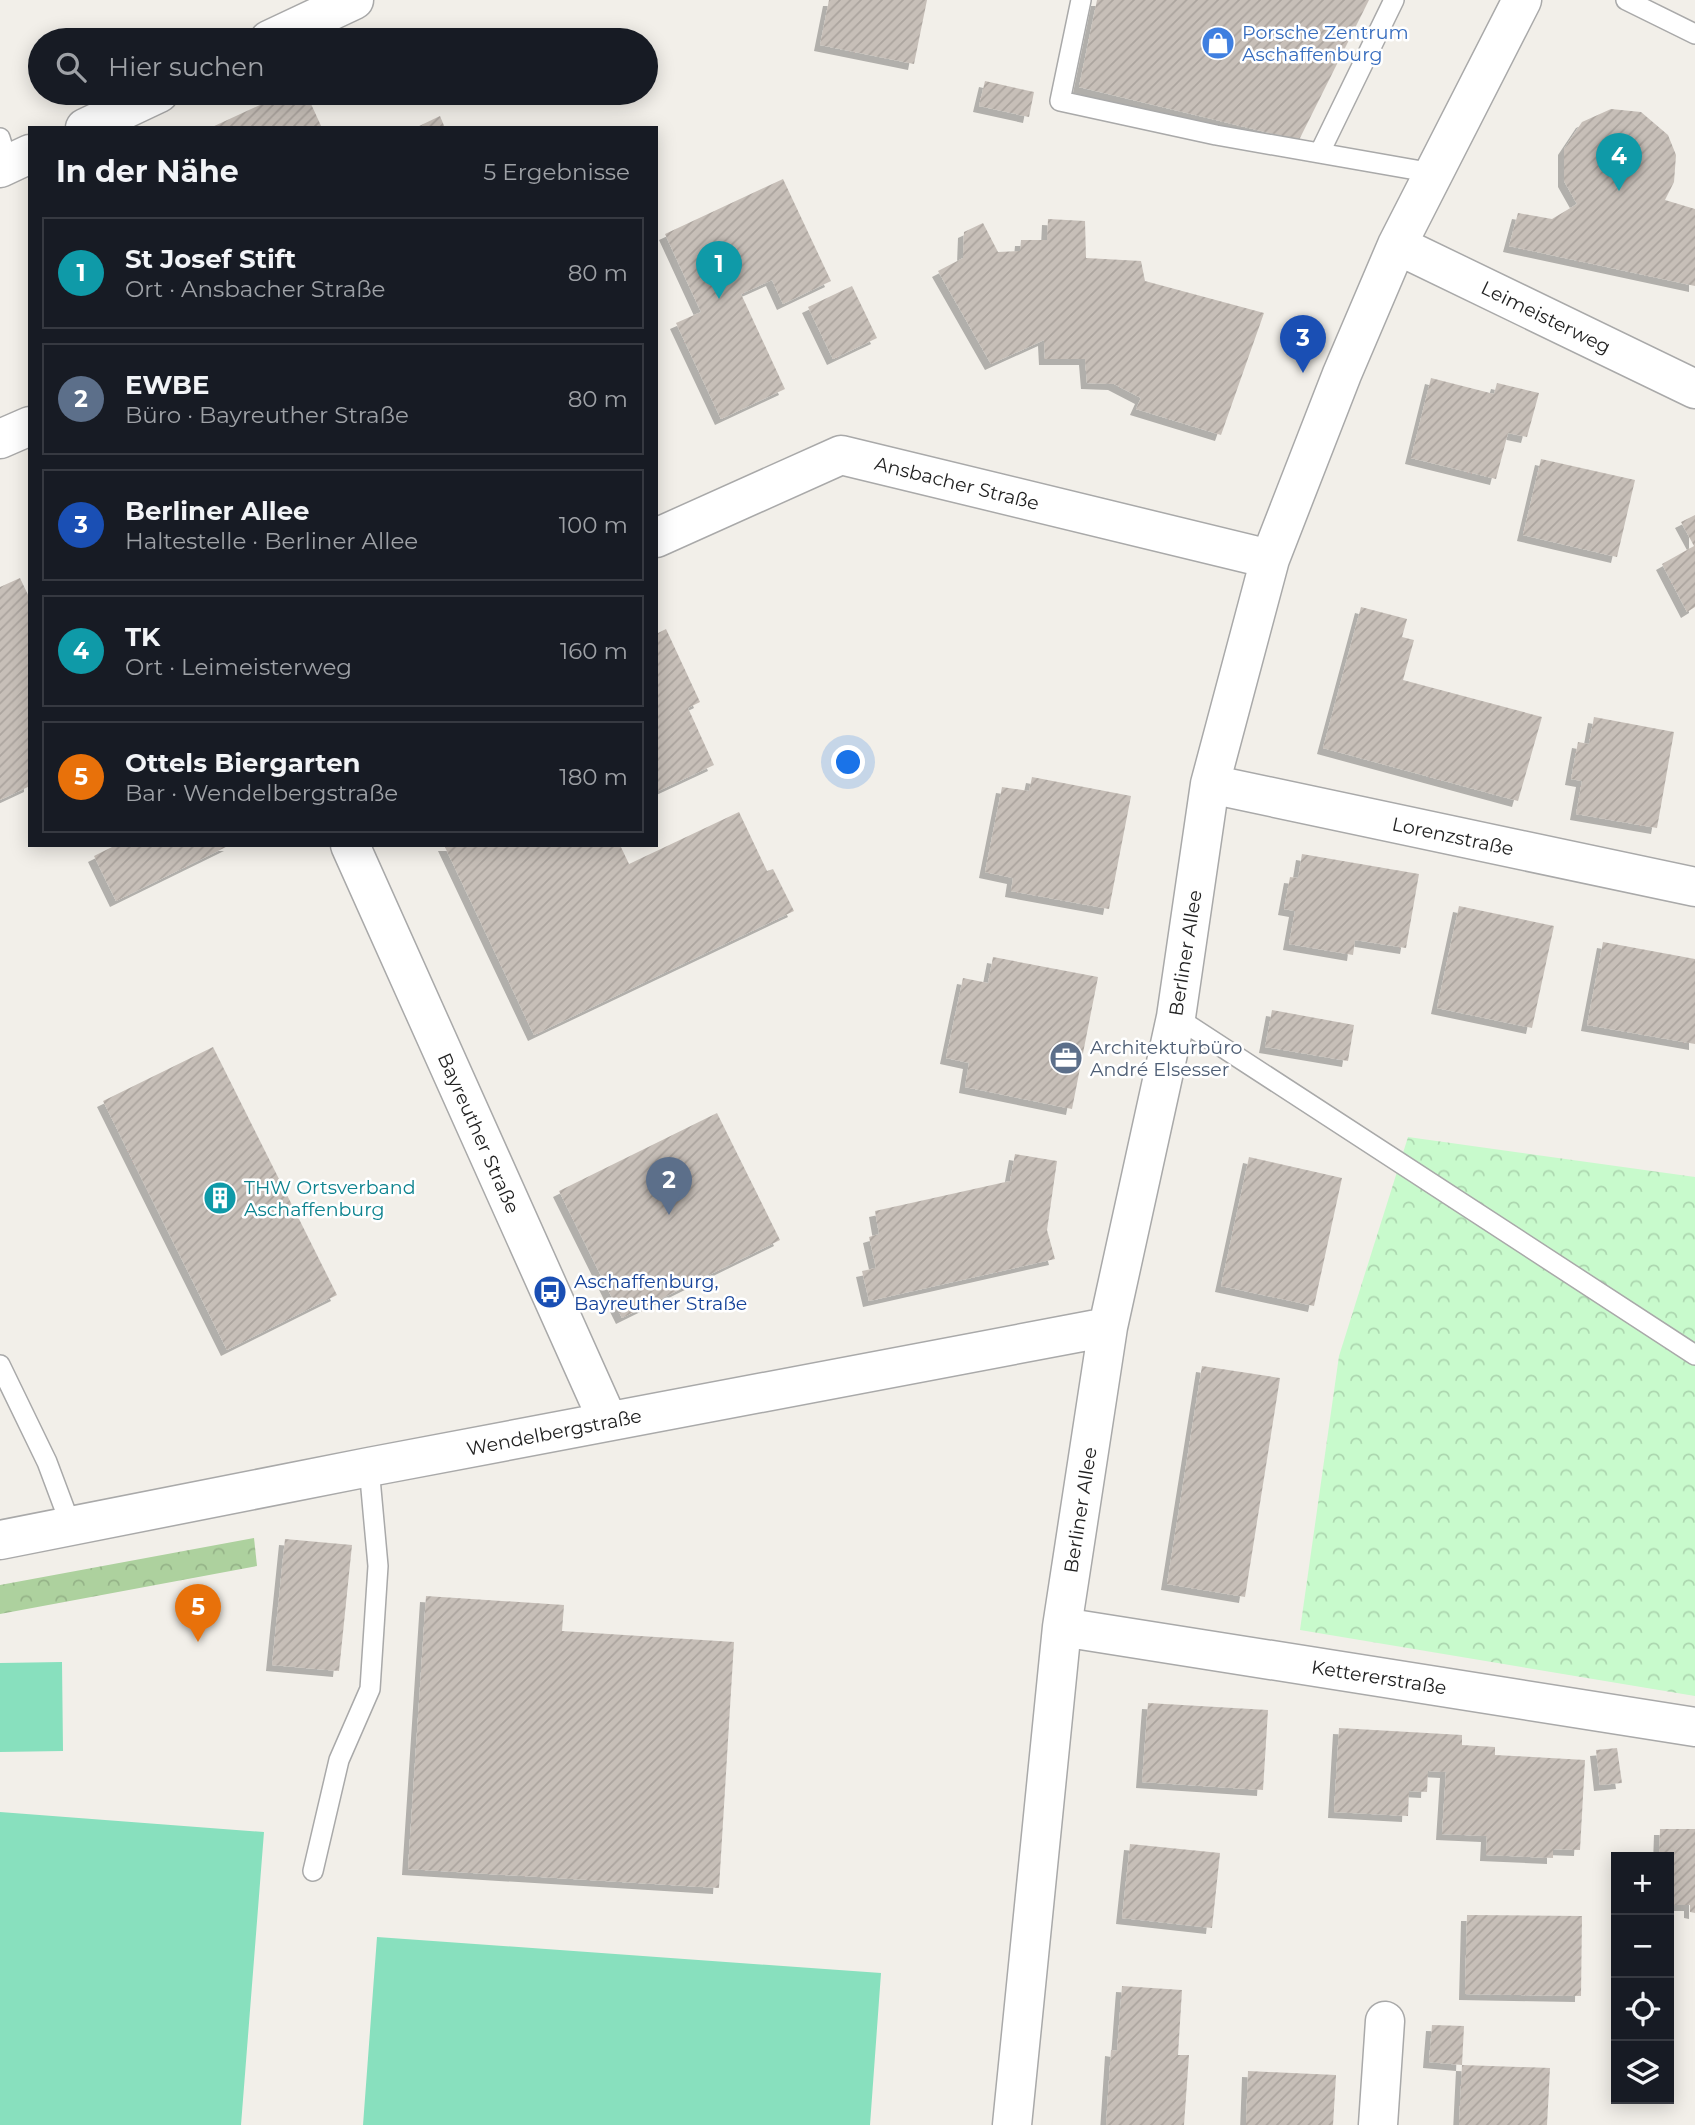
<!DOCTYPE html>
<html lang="de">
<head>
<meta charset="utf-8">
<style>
	:root { --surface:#171b24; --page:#20242c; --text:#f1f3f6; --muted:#9ea1a6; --line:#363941; --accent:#d40000 }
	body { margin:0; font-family:Montserrat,sans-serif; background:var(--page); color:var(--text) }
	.controls { position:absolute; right:21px; bottom:21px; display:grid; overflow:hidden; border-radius:0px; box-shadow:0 4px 18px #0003 }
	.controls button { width:63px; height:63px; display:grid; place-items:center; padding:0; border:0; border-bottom:2px solid var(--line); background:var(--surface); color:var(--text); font:35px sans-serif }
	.you { position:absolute; left:849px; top:763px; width:24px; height:24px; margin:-18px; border:5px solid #fff; border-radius:50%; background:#1a73e8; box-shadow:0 0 0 10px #1a73e833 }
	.badge { display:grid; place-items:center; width:46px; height:46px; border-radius:50%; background:var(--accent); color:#fff; font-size:23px; font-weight:700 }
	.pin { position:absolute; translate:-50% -58px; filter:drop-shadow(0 2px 4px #0008) }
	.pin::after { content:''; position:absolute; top:37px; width:24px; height:21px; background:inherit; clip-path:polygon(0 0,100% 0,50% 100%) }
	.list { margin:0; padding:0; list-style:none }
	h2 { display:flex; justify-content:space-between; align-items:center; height:91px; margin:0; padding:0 28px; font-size:30px }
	h2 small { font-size:23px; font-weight:400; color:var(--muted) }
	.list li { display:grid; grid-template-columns:46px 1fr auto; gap:21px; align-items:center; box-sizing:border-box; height:112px; margin:0 14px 14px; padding:0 14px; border:2px solid var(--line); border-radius:0px }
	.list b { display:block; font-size:26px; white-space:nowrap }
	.list p { margin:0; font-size:23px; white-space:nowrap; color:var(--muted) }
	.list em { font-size:23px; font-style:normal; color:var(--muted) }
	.icon { flex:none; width:38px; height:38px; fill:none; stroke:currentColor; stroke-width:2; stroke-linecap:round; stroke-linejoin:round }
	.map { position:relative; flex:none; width:1695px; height:2125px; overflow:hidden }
	.search { position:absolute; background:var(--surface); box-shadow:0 4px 18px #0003; left:28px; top:28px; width:630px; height:77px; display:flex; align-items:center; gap:18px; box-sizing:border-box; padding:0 24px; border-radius:38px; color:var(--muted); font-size:26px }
	.panel { position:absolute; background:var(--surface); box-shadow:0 4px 18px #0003; left:28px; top:126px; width:630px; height:721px; border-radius:0px }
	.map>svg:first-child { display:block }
	.forest { fill:url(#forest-crowns) }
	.park { fill:url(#park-crowns) }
	.pitch { fill:#88e0be }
	.building { fill:url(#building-hatch); filter:url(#shadow) }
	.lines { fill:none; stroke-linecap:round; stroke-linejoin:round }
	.service-casing { stroke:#a9a9a9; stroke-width:22 }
	.minor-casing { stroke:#a9a9a9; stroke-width:41 }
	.service { stroke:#fff; stroke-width:19 }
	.minor { stroke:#fff; stroke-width:38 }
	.labels { text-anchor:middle; stroke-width:5; stroke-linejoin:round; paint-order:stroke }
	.shop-label { font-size:19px; fill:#366cbe; stroke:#fff; text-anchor:start }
	.street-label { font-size:19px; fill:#222; stroke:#fff }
	.service-label { font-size:19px; fill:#4e5e75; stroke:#fff; text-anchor:start }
	.culture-label { font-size:19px; fill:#0d838f; stroke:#fff; text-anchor:start }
	.transit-label { font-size:19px; fill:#164399; stroke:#fff; text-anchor:start }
</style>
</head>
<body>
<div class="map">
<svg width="1695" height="2125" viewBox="0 0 1695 2125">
	<defs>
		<pattern id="forest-crowns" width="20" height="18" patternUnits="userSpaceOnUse" patternTransform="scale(1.75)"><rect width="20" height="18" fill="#add19e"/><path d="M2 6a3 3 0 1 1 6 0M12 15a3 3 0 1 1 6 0" fill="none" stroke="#95b388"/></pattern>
		<pattern id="park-crowns" width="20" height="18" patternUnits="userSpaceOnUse" patternTransform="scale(1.75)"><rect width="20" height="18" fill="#c8facc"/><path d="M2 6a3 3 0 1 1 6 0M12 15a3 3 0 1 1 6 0" fill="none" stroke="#acd6af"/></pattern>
		<pattern id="building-hatch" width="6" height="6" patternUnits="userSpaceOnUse" patternTransform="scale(1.75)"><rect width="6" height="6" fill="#c7bfb8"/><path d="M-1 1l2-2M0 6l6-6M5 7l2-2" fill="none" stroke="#aba49e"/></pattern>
		<filter id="shadow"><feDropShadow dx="-6" dy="6" stdDeviation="0" flood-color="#0004"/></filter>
	</defs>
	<rect width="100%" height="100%" fill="#f2efe9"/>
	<path class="forest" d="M254,1538l3,28 -257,48v-29z"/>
	<path class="park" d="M1408,1137l287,40v519l-395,-66 39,-274z"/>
	<path class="pitch" d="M62,1662l1,89 -63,1v-89z
		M0,1812l264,20 -23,293h-241z
		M377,1937l504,36 -11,152h-507z"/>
	<path class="building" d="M829,0h98l-13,64 -94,-19z
		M1097,0h272l-70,140 -220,-53z
		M985,81l49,11 -5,25 -50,-11z
		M286,93h20l16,35h-112z
		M1611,109l30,3 27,23 8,20 -2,27 -9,18 30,9v77l-186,-40 9,-33 34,6 25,-15 -13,-23v-32l18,-27z
		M440,116l5,12h-30z
		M783,179l48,102 -48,23 -11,-24 -31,14 44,95 -64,30 -45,-96 25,-11 -36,-78z
		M1048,219l37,2 1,37 55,3 4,20 119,32 -43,122 -85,-26 5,-11 -27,-14 -27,-1 -2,-24h-40l-1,-19 -53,24 -53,-93 25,-13 1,-26 19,-9 15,29 22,-1 1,-11h26z
		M852,286l25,52 -44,21 -25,-52z
		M1431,378l63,16 3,-11 42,10 -12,44 -19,-4 -12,46 -85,-21z
		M1541,459l94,21 -18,77 -94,-22z
		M1695,515v92l-8,5 -25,-48 32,-18 -13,-24z
		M20,578l10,21v187l-30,14v-213z
		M1361,607l46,12 -5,18 12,3 -11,40 139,37 -24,84 -195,-53z
		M666,629l34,73 -12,6 26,57 -58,27v-158z
		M1594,717l80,15 -17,96 -81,-14 6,-33 -11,-2 7,-37 11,2z
		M1032,777l99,19 -22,113 -98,-18 2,-13 -28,-6 17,-85 27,4z
		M739,812l28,59 6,-2 21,42 -260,124 -90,-190h176l9,19z
		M116,845h114l-114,56 -22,-45z
		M1302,854l117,20 -13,74 -51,-8 -2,15 -64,-11 6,-33 -11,-2 6,-32 8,1z
		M1459,906l95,20 -22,102 -95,-20z
		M1603,942l92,17v85l-108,-19z
		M993,957l105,20 -26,132 -107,-22 4,-24 -23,-5 17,-80 25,5z
		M1272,1010l82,15 -6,36 -83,-14z
		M213,1047l124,248 -110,55 -124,-249z
		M717,1113l63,127 -158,78 -63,-127z
		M1015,1154l42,7 -10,69 8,29 -186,42 -7,-30 14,-3 -7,-31 10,-3 -4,-23 135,-30z
		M1249,1157l93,21 -28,128 -93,-20z
		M1202,1366l78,12 -35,219 -78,-13z
		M285,1539l67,6 -13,126 -67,-6z
		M426,1596l138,9 -2,26 172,11 -15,246 -311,-19z
		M1148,1703l120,7 -5,80 -121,-8z
		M1339,1728l123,7v10l33,2v8l90,5 -5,90 -27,-1v9l-67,-3 1,-19 -45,-2 4,-62 -18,-1 -1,21 -18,-1 -1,25 -74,-4z
		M1617,1748l5,35 -22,2 -4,-35z
		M1660,1829h35v84l-5,-1v-7h-21v-48h-10z
		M1130,1844l90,9 -8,75 -90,-10z
		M1467,1915l115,1 -1,80 -116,-2z
		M1122,1986l60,4 -4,65h11l-5,70h-78l5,-75 6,1z
		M1432,2025l32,1 -2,39 -33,-3z
		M1462,2065l88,3 -3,57h-88z
		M1248,2071l88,4 -3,50h-87z"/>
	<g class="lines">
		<defs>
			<path id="service" d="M1081,0l-21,101 156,34 217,38
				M1626,0l69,34
				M0,138l8,26
				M1320,152l74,-152
				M1176,1017l519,338
				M0,1365l47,97 24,64
				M313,1871l26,-111 31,-71 8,-123 -9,-99"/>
			<path id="minor" d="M269,40l85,-40
				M85,128l74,-35
				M0,168l30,-14
				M1397,245l298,144
				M0,439l30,-13
				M656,538l185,-83 429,104
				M1210,784l485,103
				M350,845l258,576
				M0,1540l369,-73 739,-140
				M1062,1627l633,100
				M1012,2125l50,-498 46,-300 68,-310 34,-233 60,-225 72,-185 55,-129 125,-245
				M1378,2125l7,-104"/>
		</defs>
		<use href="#service" class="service-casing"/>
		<use href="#minor" class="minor-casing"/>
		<use href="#service" class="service"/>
		<use href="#minor" class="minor"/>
	</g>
	<defs>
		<symbol id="shop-disc" viewBox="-11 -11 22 22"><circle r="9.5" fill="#3f7fe0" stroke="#fff"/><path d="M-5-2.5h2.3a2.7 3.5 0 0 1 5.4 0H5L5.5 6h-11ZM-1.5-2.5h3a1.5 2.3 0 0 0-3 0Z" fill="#fff"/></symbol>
		<symbol id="office-disc" viewBox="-11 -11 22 22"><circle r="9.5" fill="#5c6f8a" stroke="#fff"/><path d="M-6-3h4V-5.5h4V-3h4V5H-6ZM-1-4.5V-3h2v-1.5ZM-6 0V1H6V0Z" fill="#fff"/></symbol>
		<symbol id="building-disc" viewBox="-11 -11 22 22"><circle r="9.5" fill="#0f9aa8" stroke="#fff"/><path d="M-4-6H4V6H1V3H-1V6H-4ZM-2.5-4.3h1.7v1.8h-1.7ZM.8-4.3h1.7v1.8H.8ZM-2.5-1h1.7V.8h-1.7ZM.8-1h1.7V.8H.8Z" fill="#fff"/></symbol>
		<symbol id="bus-disc" viewBox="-11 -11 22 22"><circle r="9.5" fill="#1a4fb4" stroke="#fff"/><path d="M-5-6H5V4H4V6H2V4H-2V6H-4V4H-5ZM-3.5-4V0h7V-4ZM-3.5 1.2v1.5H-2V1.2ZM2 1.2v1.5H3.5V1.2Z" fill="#fff"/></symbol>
	</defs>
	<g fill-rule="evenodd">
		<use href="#shop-disc" x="1199" y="24" width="38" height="38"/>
		<use href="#office-disc" x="1047" y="1039" width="38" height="38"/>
		<use href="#building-disc" x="201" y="1179" width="38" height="38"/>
		<use href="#bus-disc" x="531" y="1273" width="38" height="38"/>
	</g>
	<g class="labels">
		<g class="shop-label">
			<text x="1242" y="39">Porsche Zentrum<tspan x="1242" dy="22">Aschaffenburg</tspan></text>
		</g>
		<g class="street-label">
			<text transform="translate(1546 317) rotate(26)" y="7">Leimeisterweg</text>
			<text transform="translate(957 483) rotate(14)" y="7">Ansbacher Straße</text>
			<text transform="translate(1453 836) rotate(12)" y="7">Lorenzstraße</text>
			<text transform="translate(1185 953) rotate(-81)" y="7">Berliner Allee</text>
			<text transform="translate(479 1133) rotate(66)" y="7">Bayreuther Straße</text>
			<text transform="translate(554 1432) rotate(-11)" y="7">Wendelbergstraße</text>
			<text transform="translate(1080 1510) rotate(-81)" y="7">Berliner Allee</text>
			<text transform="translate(1379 1677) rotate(9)" y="7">Kettererstraße</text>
		</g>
		<g class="service-label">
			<text x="1090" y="1054">Architekturbüro<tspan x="1090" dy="22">André Elsesser</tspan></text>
		</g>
		<g class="culture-label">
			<text x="244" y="1194">THW Ortsverband<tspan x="244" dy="22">Aschaffenburg</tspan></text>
		</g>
		<g class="transit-label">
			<text x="574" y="1288">Aschaffenburg,<tspan x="574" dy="22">Bayreuther Straße</tspan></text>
		</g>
	</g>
</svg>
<div class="controls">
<button>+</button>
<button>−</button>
<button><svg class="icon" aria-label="locate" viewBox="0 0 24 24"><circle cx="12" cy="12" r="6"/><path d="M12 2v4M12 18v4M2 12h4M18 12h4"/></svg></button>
<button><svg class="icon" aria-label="layers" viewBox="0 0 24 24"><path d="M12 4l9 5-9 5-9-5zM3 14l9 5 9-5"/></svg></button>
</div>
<div class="you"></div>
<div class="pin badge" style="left:719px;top:299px;background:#0f9aa8">1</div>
<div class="pin badge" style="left:669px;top:1215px;background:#5c6f8a">2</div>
<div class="pin badge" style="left:1303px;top:373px;background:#1a4fb4">3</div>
<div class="pin badge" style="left:1619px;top:191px;background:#0f9aa8">4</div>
<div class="pin badge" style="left:198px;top:1642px;background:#e8710a">5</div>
<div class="search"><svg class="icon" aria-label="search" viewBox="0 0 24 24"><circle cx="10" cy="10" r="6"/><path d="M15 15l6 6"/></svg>Hier suchen</div>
<section class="panel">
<h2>In der Nähe<small>5 Ergebnisse</small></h2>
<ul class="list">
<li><span class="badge" style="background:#0f9aa8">1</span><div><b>St Josef Stift</b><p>Ort · Ansbacher Straße</p></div><em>80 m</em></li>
<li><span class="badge" style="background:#5c6f8a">2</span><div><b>EWBE</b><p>Büro · Bayreuther Straße</p></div><em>80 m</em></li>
<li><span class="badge" style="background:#1a4fb4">3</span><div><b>Berliner Allee</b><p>Haltestelle · Berliner Allee</p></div><em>100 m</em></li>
<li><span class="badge" style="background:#0f9aa8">4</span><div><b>TK</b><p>Ort · Leimeisterweg</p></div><em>160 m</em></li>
<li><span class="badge" style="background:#e8710a">5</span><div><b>Ottels Biergarten</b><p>Bar · Wendelbergstraße</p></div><em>180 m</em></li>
</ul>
</section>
</div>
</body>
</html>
